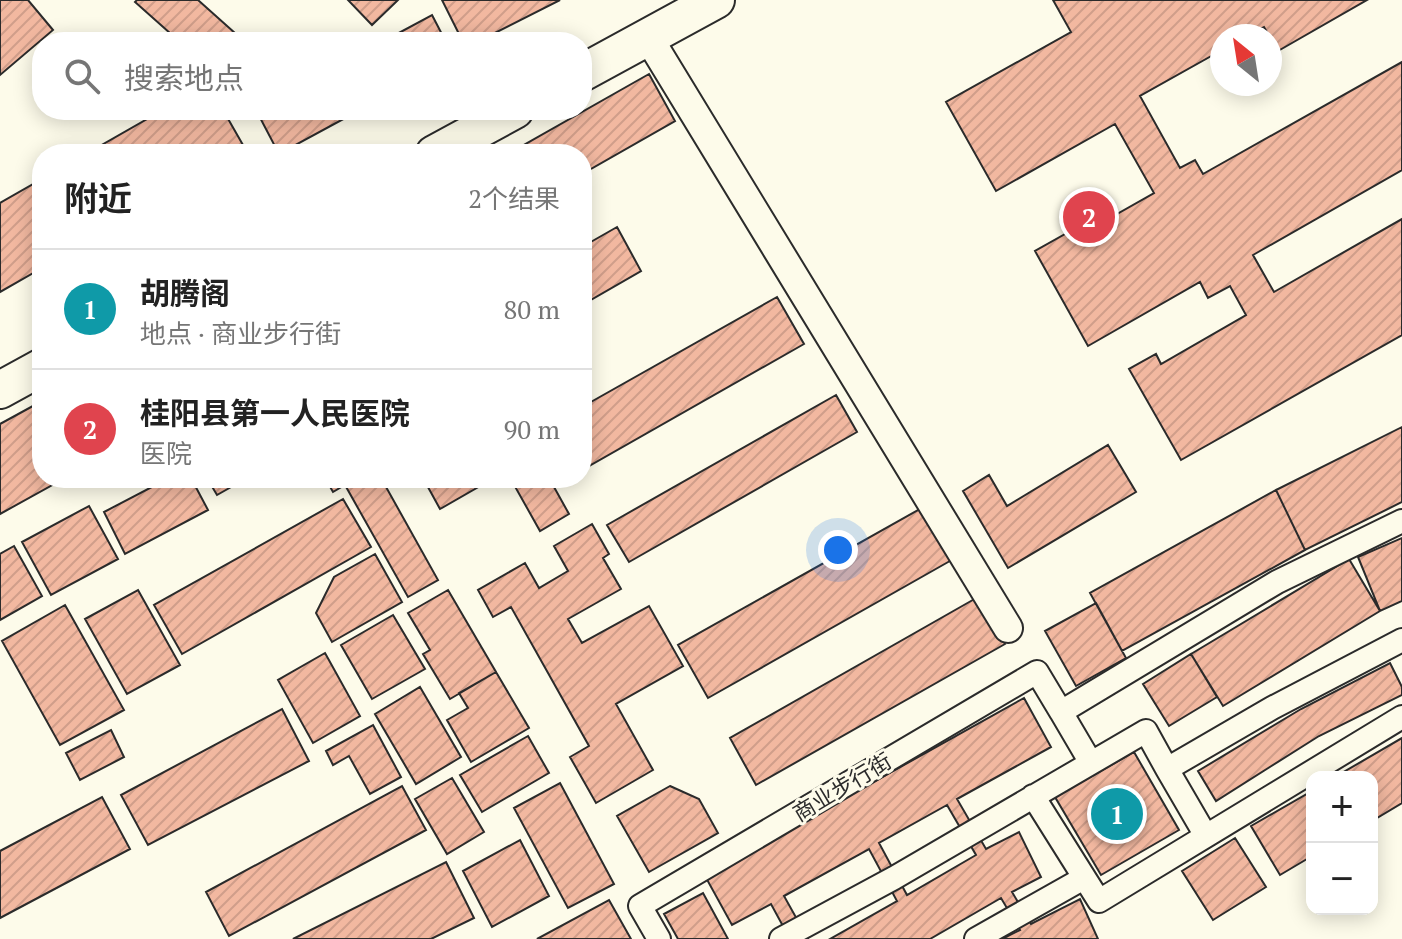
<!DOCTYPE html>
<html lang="zh">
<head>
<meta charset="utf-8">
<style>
	:root { --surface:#fff; --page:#f6f6f6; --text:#222; --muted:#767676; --line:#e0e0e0; --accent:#2563eb }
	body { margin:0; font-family:"PT Serif","Noto Sans SC",serif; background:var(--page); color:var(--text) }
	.controls { position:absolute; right:24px; bottom:24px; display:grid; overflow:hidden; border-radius:16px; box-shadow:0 4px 20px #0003 }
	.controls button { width:72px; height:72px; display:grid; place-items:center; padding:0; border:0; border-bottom:2px solid var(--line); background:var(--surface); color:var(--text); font:40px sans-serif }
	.compass { position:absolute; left:1210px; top:24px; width:72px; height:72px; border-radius:50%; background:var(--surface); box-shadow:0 4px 20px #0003; rotate:330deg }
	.you { position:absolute; left:838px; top:550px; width:28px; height:28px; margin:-20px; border:6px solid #fff; border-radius:50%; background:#1a73e8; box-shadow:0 0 0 12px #1a73e833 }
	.badge { display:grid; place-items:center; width:52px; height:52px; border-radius:50%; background:var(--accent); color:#fff; font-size:26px; font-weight:700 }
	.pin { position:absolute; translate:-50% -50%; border:4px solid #fff; box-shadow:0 2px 8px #0006 }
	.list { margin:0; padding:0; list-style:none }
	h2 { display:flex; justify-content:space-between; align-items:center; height:104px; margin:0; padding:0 32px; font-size:34px }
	h2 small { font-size:26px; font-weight:400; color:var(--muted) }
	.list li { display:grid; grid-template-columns:52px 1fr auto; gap:24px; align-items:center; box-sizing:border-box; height:120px; padding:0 32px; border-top:2px solid var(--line) }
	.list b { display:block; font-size:30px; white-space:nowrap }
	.list p { margin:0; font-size:26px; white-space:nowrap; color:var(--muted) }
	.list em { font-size:26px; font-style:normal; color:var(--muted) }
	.icon { flex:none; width:44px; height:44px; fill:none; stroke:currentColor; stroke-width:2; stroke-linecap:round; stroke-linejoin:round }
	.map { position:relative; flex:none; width:1402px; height:939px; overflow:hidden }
	.search { position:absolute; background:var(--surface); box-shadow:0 4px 20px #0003; left:32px; top:32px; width:560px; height:88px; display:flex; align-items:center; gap:20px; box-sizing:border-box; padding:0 28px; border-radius:32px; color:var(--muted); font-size:30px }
	.panel { position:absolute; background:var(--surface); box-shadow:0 4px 20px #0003; left:32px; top:144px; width:560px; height:344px; border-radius:32px }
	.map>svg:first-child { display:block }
	.building { fill:url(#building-hatch); stroke:#2b2b2b; stroke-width:2; fill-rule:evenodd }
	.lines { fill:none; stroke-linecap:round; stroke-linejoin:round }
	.pedestrian-casing { stroke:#2b2b2b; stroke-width:26 }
	.minor-casing { stroke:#2b2b2b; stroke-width:32 }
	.tertiary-casing { stroke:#2b2b2b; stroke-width:40 }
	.pedestrian { stroke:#fdfbea; stroke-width:22 }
	.minor { stroke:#fdfbea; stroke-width:28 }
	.tertiary { stroke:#fdfbea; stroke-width:36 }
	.labels { text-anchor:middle; stroke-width:6; stroke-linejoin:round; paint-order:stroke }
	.street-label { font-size:22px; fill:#2b2b2b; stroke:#fdfbea }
</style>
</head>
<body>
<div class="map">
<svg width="1402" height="939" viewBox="0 0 1402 939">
	<defs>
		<pattern id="building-hatch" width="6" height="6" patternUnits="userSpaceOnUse" patternTransform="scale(2)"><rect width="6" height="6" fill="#f2b8a0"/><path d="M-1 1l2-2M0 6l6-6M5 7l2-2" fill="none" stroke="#d09e8a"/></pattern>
	</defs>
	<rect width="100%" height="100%" fill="#fdfbea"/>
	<path class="building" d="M0,0h28l25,30 -53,45z
		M137,0h61l47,42h-65l-45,-40z
		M348,0h50l-26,25z
		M442,0h118l-83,42h-14z
		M1053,0h314l-89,51 -14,-24 -17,9h-25v14l-82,46 40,72 15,-8 8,14 199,-112v108l-149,85 21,37 128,-73v116l-221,125 -52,-91 27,-15 5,10 85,-49 -16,-29 -22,12 -8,-16 -112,64 -53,-95 55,-31 4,7 60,-34 -39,-69 -119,67 -50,-89 125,-70z
		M432,15l14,27h-64z
		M649,74l26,47 -93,53v-20h-74z
		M163,110h60l24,42 -161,2z
		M256,110h104l-81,44z
		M42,179v89l-42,24v-89z
		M617,227l24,44 -59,34v-58z
		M777,297l27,47 -222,126v-63z
		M836,395l21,37 -228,130 -22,-37z
		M42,401v77h23l-65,36v-90z
		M1402,427v75l-97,48 -29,-60z
		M1108,445l28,47 -128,76 -45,-77 26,-16 18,31z
		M169,478h22l17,32 -83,44 -21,-42z
		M207,478h40l-30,17z
		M325,478h56l57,102 -30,17 -63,-112 -12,7z
		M423,478h71l-54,31z
		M522,478h27l20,36 -29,17 -27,-48z
		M1276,490l29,60 -183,101 -32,-58z
		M343,499l28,48 -189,107 -28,-49z
		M927,505l30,52 -249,141 -30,-53z
		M89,506l29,53 -67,36 -29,-53z
		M592,524l17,30 -6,4 18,31 -53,30 14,24 67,-37 34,60 -67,38 37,66 -57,33 -26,-46 19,-11 -78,-139 -18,10 -15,-27 47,-27 14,25 29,-17 -14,-25z
		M1402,538v63l-22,10 -22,-54z
		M14,546l28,50 -42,24v-66z
		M375,554l27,48 -70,40 -16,-29 18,-36z
		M1349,559l31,52 -157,95 -32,-52z
		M138,590l42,75 -53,29 -42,-75z
		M448,590l48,82 -46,27 -27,-45 7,-4 -22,-37z
		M978,597l27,47 -249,141 -26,-47z
		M1096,603l30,55 -50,28 -31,-55z
		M65,605l59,105 -64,35 -58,-104z
		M393,615l32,54 -53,30 -31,-54z
		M325,653l35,63 -47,27 -35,-63z
		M1191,654l26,43 -48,29 -26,-42z
		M1390,663l12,24v8l-83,41 -103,65 -18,-30 103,-62z
		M496,672l33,56 -58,34 -24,-42 21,-12 -9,-15z
		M420,687l41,70 -45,27 -41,-70z
		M1024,698l27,49 -94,52 29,50 33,-17 22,45 -29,15 19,32 49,-25 18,40h-96l18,-9 -19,-32 -71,41h-100l67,-38 -28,-52 -85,47 24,43h-18l-19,-35 -39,21 -27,-49zM947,805l29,50 -69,40 -28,-52z
		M282,709l27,52 -161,84 -27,-50z
		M373,725l28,52 -31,17 -21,-38 -16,9 -7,-14z
		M111,730l13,27 -44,23 -14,-27z
		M528,736l21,37 -67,39 -22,-37z
		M1402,738v65l-30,18v-44h-37z
		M1134,752l45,78 -78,45 -46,-78z
		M452,778l32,54 -37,22 -32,-55z
		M560,783l54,101 -46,24 -54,-100z
		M402,786l24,44 -197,106 -23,-44z
		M670,786l29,13 19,34 -69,39 -32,-56z
		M1312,791v65l-32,19 -29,-49z
		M102,797l28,52 -130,69v-67z
		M1235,838l31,49 -53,33 -31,-49z
		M520,840l29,56 -57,31 -29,-56z
		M446,862l28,56 -43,21h-138z
		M703,893l25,46h-50l-14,-25z
		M609,900l22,39h-94z"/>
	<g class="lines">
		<defs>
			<path id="pedestrian" d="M1061,712l30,51
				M1167,769l39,67
				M1033,796l66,105 303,-184
				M659,939l-19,-33 397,-234 24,40 216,-130 125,-61
				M781,939l113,-61 252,-147 21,38 105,-61 130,-68
				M976,939l108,-61"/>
			<path id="minor" d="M648,37l360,591"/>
			<path id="tertiary" d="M582,73l134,-73
				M434,154l81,-44
				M0,390l42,-23"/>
		</defs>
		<use href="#pedestrian" class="pedestrian-casing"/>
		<use href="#minor" class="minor-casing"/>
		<use href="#tertiary" class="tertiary-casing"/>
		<use href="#pedestrian" class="pedestrian"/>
		<use href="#minor" class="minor"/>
		<use href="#tertiary" class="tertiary"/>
	</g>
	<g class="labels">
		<g class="street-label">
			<text transform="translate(842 787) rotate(-31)" y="8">商业步行街</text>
		</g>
	</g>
</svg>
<div class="controls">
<button>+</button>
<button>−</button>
</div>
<svg class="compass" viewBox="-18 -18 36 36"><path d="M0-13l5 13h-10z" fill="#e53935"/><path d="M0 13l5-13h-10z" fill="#767676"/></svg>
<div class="you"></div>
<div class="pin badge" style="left:1117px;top:814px;background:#0f9aa8">1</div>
<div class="pin badge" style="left:1089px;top:217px;background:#e0444e">2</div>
<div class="search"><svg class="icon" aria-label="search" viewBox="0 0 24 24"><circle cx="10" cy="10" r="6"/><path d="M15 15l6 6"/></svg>搜索地点</div>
<section class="panel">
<h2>附近<small>2个结果</small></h2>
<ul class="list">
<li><span class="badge" style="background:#0f9aa8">1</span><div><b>胡腾阁</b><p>地点 · 商业步行街</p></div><em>80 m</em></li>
<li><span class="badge" style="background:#e0444e">2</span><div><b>桂阳县第一人民医院</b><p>医院</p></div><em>90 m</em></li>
</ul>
</section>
</div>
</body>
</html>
